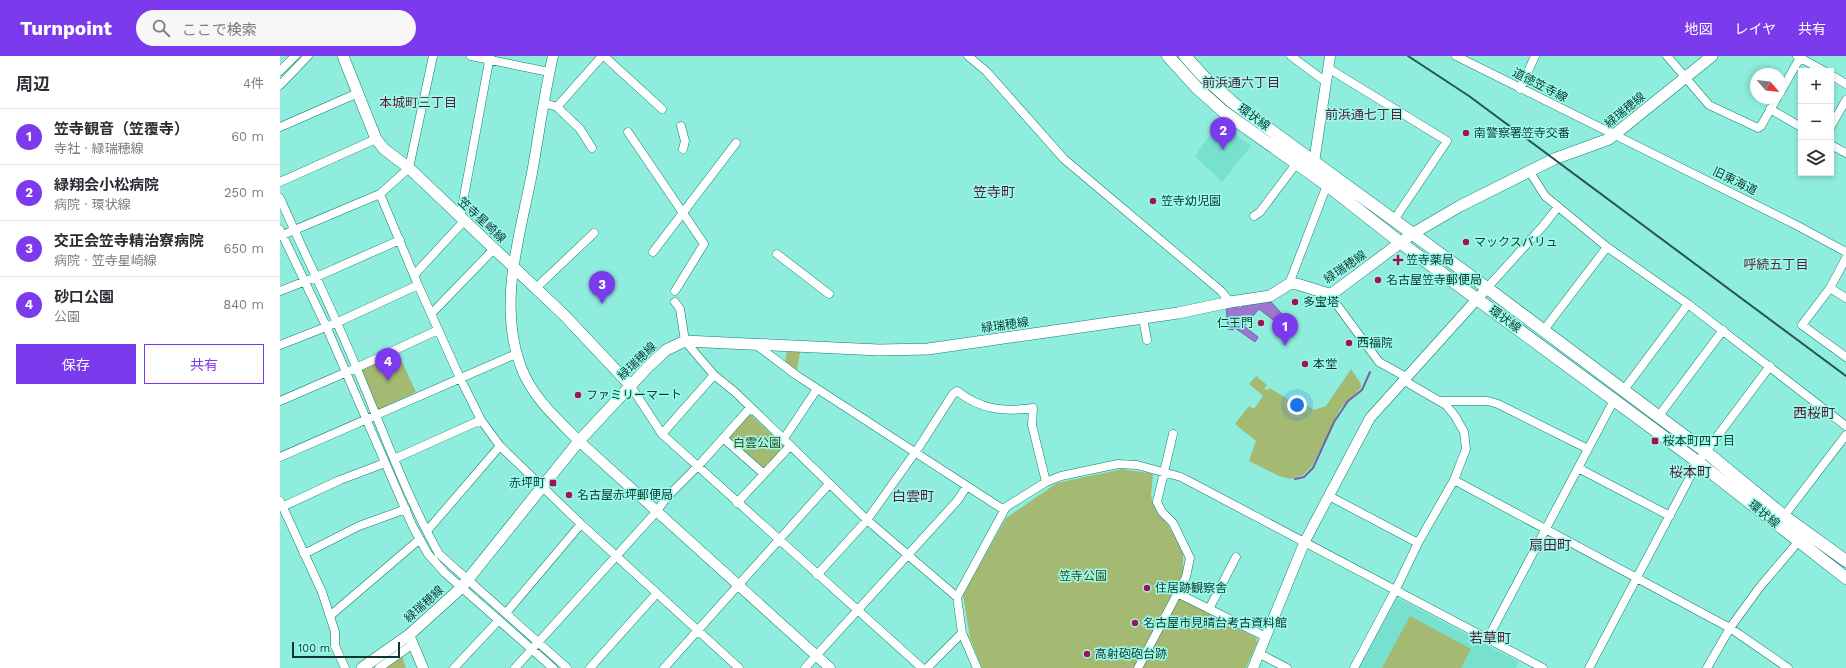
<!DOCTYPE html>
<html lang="ja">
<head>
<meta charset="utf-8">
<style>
	:root { --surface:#fff; --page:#f7f7f7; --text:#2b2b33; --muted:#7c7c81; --line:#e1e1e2; --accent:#7c3aed }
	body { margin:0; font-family:"Work Sans","Noto Sans JP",sans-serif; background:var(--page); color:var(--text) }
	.controls { position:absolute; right:12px; top:12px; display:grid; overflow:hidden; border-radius:0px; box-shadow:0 2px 6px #0003 }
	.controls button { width:36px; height:36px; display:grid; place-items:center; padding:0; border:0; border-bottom:1px solid var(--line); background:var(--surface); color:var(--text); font:20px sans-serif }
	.compass { position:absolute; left:1470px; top:12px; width:36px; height:36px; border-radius:50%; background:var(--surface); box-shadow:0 2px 6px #0003; rotate:118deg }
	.scale { position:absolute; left:12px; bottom:10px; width:108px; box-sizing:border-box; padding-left:4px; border:2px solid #0e3731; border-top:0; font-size:11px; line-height:14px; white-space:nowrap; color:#0e3731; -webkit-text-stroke:3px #9cfbea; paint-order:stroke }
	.you { position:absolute; left:1017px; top:349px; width:14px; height:14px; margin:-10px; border:3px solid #fff; border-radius:50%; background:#1a73e8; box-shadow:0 0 0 6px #1a73e833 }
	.badge { display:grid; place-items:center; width:26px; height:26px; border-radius:50%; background:var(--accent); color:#fff; font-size:13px; font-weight:700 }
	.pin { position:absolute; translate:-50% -33px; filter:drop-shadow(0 1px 2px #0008) }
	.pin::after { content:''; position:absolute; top:21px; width:14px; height:12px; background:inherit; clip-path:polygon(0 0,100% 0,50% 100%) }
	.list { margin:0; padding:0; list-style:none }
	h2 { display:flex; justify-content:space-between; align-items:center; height:52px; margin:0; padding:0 16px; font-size:17px }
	h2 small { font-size:13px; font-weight:400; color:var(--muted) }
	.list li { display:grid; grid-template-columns:26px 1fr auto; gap:12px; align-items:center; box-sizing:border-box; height:56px; padding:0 16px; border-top:1px solid var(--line) }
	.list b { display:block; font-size:15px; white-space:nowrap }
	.list p { margin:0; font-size:13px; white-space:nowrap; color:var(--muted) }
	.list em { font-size:13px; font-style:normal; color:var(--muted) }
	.actions { display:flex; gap:8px; padding:12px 16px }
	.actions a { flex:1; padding:9px 0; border:1px solid var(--accent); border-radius:0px; text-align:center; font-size:14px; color:var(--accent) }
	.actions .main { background:var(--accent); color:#fff }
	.icon { flex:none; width:22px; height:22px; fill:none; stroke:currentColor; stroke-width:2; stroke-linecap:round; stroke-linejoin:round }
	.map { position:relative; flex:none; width:1566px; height:612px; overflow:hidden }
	header { display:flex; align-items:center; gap:24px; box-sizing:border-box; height:56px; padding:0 20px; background:var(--accent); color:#fff }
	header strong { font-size:19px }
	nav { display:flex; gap:22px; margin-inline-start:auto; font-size:14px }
	.search { width:280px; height:36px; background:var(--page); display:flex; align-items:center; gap:10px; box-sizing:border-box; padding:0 14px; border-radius:22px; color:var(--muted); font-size:15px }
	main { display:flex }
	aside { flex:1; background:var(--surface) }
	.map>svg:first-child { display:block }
	.built { fill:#78e0ce }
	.green { fill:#a4b971 }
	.water { fill:#9c77d1; stroke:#7164a1 }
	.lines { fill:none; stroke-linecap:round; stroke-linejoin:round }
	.stream { stroke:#7164a1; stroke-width:2 }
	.minor-casing { stroke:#0f7f71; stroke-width:9 }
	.tertiary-casing { stroke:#0f7f71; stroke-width:11 }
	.secondary-casing { stroke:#0f7f71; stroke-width:12 }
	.primary-casing { stroke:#0f7f71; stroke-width:13 }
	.minor { stroke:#fff; stroke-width:8 }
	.tertiary { stroke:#fff; stroke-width:10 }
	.secondary { stroke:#fff; stroke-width:11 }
	.primary { stroke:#fff; stroke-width:12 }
	.rail { stroke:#255750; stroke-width:2 }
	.poi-dot { fill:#a31154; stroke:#9cfbea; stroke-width:1.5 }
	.labels { text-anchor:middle; stroke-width:3; stroke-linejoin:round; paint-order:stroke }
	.street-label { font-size:12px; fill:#0e3731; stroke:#9cfbea }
	.poi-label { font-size:12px; fill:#0e3731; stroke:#9cfbea; text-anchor:start }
	.park-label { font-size:12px; fill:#3a4519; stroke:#9cfbea }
	.neighbourhood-label { font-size:13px; fill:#5d1a33; stroke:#9cfbea }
	.quarter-label { font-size:14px; fill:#5d1a33; stroke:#9cfbea }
</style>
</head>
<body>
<header>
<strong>Turnpoint</strong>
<div class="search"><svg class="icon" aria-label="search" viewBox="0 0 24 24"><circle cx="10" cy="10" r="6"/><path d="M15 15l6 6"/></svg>ここで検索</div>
<nav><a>地図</a><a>レイヤ</a><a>共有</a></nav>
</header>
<main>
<aside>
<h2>周辺<small>4件</small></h2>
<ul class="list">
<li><span class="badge">1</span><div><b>笠寺観音（笠覆寺）</b><p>寺社 · 緑瑞穂線</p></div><em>60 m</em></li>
<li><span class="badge">2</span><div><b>緑翔会小松病院</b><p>病院 · 環状線</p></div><em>250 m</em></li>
<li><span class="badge">3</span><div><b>交正会笠寺精治寮病院</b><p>病院 · 笠寺星崎線</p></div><em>650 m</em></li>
<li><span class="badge">4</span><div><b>砂口公園</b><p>公園</p></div><em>840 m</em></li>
</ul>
<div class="actions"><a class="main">保存</a><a>共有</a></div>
</aside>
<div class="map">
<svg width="1566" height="612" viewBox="0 0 1566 612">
	<rect width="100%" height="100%" fill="#8feddd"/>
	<path class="built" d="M939,66l32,24 -29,36 -27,-26z
		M1116,541l123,65 -4,6h-159z"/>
	<path class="green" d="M507,294l13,2 -3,19 -12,-9z
		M118,297l18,39 -39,18 -16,-40z
		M1071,313l10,15v4l-21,21 -28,57 -9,9 -12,4 -12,-3 -30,-15 7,-20 -21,-17 14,-18 5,3 9,-13 -14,-12 7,-8 11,9 -3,4 4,1 2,-2 19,12 8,-1 17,11 12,-4z
		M470,358l36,34 -22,24 -37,-33z
		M842,413l31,5 -2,21 2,9 30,43v26l-9,21 82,44 1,5 -11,25h-264l-12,-30 -7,-43 43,-77 51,-35z
		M1130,560l61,33 -10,19h-79z
		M122,600l4,12h-21z"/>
	<path class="water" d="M991,246l12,13 -7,7 -17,-13 -15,17 14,11 -3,5 -20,-14 -2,2 -5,-1 -2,-23 9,-1 5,4 5,-5z"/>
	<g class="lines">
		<path class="stream" d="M1015,423l9,-2 9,-9 21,-46 14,-21 14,-11 8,-18"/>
		<defs>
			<path id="minor" d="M191,0l78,16
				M324,0l58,53
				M688,0l18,15 78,88 157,132 9,11
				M1011,0l35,26
				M1176,0l342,170 48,26
				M1387,0l42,49 49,23 3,-2 16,-28
				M1517,0l27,15
				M1048,12l119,73 -53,79
				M0,15l15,-15
				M1551,19l15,9
				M0,29l28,-29
				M1240,33l15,-33
				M1500,37l21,-37
				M264,47l13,4 23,22 12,19
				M277,51l45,-51
				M1490,53l31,18
				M401,70l4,15 -2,8
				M1551,70l15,-26
				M0,71l78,-34
				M348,76l76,112 -29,47
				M1551,89l15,8
				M1250,116l15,24 62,51 81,57 158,122
				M0,126l96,-43
				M100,138l38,91 42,93 21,42 19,26 81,78 158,144
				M0,142c25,57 53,113 77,171 26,62 49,126 82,185l128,114
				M974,160l6,-4 36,-48
				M180,162l30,-162
				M0,174l46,96 87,201 15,27 17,19 108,95
				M0,180l100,-42 29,-26 24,-112
				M373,196l83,-109
				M497,198l52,40
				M135,218l49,-53
				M1009,228l38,-99
				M256,232l58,-55
				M1207,232l56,-62 15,-19
				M1550,232l16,-30
				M0,235l36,-14 84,-37
				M1049,238l50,68 27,15
				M1566,242l-16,-10 -28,37 44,32
				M395,246l5,7 5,32 29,34 21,17 132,128 90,77 5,36 15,35
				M152,257l62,-64
				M863,262l4,22
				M1263,275l64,-84
				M475,288l41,31 208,135
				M0,289l56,-22 82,-38
				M350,329l32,49 260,234
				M1343,335l65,-87
				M0,345l76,-33 82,-38
				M1162,345h46l10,3 90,45
				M1378,361l65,-87
				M382,378l52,-59
				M443,382l41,36
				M503,384l34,-51
				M0,401l236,-103
				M114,403l87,-39
				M1298,412l92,48
				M1174,424l276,148 58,40
				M1049,440l89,47
				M0,445l42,91 13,40v14l10,22
				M457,447l53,-57
				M2,451l58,-27 45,-17
				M1504,460l62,-81
				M147,475l73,-85
				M24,498l55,-28 47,-17
				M537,519l50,-55 52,-73 34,-53 4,-3c24,19 47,21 76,17l-1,17 14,57
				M897,537l89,44
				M677,541l49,-90 40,-25 15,-6 57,-12 19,1 44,12 362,191
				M929,553l27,-52
				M226,557l75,-89
				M51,559l89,-76
				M1208,582l126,-238
				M980,598l27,14
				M99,612l34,-24
				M174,612l45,-48
				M235,612l142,-157 9,-13 35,-35 49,-55
				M310,612l67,-75
				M384,612l165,-184
				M525,612l152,-167 10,-15
				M647,612l35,-35
				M858,612l48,-91 4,-19 -17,-35 -11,-11 -5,-10 16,-68
				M1074,612l42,-79 22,-46 36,-63 12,-31 -2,-17 -9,-16 -9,-11 -43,-25
				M1309,612l109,-206 72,-96
				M1427,612l23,-40 29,-40 39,-46"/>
			<path id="tertiary" d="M273,0c-9,39 -14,78 -21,117 -12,63 -35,131 -11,194 11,30 36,52 58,74l251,227
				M1033,113l17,-113
				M129,579l14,33
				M973,612l52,-127 65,-123 117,-130"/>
			<path id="secondary" d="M63,0l33,83 8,10 25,19 155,147 66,70
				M82,612l47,-33 52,-47 118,-147 68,-73 19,-18 19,-9 194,9 49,-1 250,-36 52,-11 40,-6 19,-12h8l32,10 4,-1 79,-59 48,-28 94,-47 55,-20 103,-83"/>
			<path id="primary" d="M888,0l29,32 27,24 103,73 74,58 297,219 148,116
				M905,0l18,20 29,26 255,186 219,164 78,64 62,45"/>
		</defs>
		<use href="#minor" class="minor-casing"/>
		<use href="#tertiary" class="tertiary-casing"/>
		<use href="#secondary" class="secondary-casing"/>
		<use href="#primary" class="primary-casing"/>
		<use href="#minor" class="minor"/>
		<use href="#tertiary" class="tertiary"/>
		<use href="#secondary" class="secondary"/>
		<use href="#primary" class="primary"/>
		<path class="rail" d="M1128,0l61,40 377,280"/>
	</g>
	<g class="poi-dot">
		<circle cx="1186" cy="77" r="4"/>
		<circle cx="873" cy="145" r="4"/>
		<circle cx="1186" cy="186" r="4"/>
		<path d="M1116 198h4v4h4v4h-4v4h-4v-4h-4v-4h4z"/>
		<circle cx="1098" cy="224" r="4"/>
		<circle cx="1015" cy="246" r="4"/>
		<circle cx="981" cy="267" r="4"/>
		<circle cx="1069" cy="287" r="4"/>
		<circle cx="1025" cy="308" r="4"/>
		<circle cx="298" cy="339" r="4"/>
		<rect x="1371" y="381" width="8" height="8" rx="2"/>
		<rect x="269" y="423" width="8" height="8" rx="2"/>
		<circle cx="289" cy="439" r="4"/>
		<circle cx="867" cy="532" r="4"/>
		<circle cx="855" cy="567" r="4"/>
		<circle cx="807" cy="598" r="4"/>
	</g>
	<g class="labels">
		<g class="street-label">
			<text transform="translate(1260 29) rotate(27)" y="4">道徳笠寺線</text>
			<text transform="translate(1345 54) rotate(-39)" y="4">緑瑞穂線</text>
			<text transform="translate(974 61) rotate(36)" y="4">環状線</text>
			<text transform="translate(1455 125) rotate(26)" y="4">旧東海道</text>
			<text transform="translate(202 164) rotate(43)" y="4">笠寺星崎線</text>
			<text transform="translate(1065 211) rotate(-34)" y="4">緑瑞穂線</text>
			<text transform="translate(1225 263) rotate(36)" y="4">環状線</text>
			<text transform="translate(725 269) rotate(-8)" y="4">緑瑞穂線</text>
			<text transform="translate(357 305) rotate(-44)" y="4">緑瑞穂線</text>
			<text transform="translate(1484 458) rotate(39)" y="4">環状線</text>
			<text transform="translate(144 548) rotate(-42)" y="4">緑瑞穂線</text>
		</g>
		<g class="poi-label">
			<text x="1194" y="81">南警察署笠寺交番</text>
			<text x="881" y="149">笠寺幼児園</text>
			<text x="1194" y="190">マックスバリュ</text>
			<text x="1126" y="208">笠寺薬局</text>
			<text x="1106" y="228">名古屋笠寺郵便局</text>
			<text x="1023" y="250">多宝塔</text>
			<text x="973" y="271" text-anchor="end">仁王門</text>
			<text x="1077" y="291">西福院</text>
			<text x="1033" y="312">本堂</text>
			<text x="306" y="343">ファミリーマート</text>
			<text x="1383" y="389">桜本町四丁目</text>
			<text x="265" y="431" text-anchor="end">赤坪町</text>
			<text x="297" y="443">名古屋赤坪郵便局</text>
			<text x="875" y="536">住居跡観察舎</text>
			<text x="863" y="571">名古屋市見晴台考古資料館</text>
			<text x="815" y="602">高射砲砲台跡</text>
		</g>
		<g class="park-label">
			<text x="477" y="391">白雲公園</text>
			<text x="803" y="524">笠寺公園</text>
		</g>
		<g class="neighbourhood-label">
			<text x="961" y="31">前浜通六丁目</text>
			<text x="138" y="51">本城町三丁目</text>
			<text x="1084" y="63">前浜通七丁目</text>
			<text x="1496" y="213">呼続五丁目</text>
		</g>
		<g class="quarter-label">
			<text x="714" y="141">笠寺町</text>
			<text x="1534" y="362">西桜町</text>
			<text x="1410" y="421">桜本町</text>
			<text x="633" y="445">白雲町</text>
			<text x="1270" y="494">扇田町</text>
			<text x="1210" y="587">若草町</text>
		</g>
	</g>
</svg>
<div class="controls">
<button>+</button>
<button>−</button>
<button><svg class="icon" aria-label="layers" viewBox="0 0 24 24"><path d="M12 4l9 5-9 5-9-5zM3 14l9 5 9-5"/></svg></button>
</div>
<svg class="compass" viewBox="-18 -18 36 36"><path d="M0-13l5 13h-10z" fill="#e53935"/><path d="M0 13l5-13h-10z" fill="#7c7c81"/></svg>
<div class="scale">100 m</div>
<div class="you"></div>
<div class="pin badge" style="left:1005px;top:290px">1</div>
<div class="pin badge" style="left:943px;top:94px">2</div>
<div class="pin badge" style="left:322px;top:248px">3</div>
<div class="pin badge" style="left:108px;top:325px">4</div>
</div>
</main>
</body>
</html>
